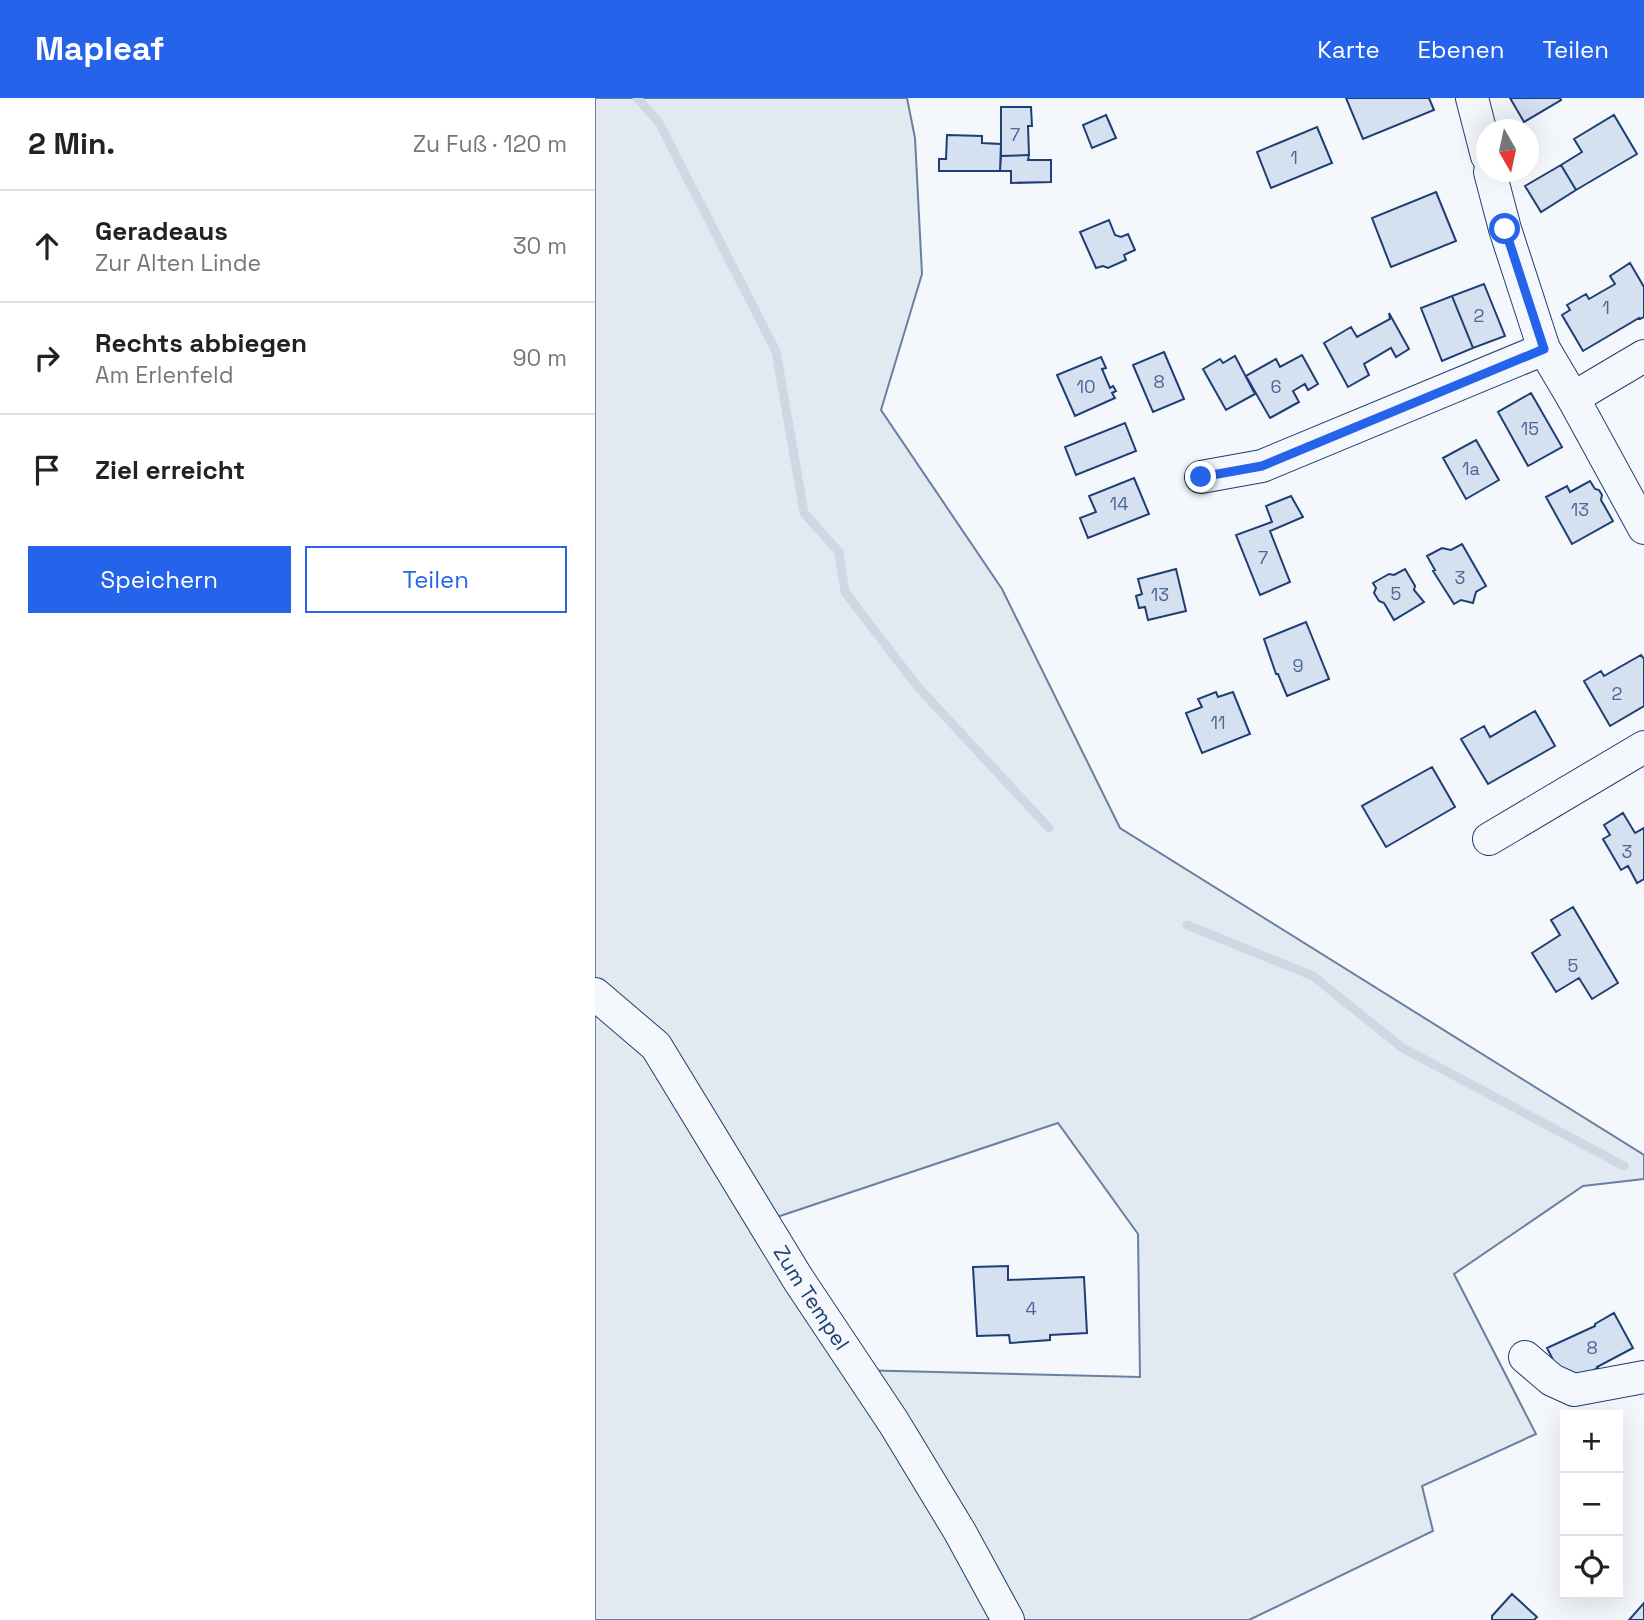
<!DOCTYPE html>
<html lang="de">
<head>
<meta charset="utf-8">
<style>
	:root { --surface:#fff; --page:#f6f6f6; --text:#222; --muted:#767676; --line:#e0e0e0; --accent:#2563eb }
	body { margin:0; font-family:"Space Grotesk",sans-serif; background:var(--page); color:var(--text) }
	.controls { position:absolute; right:21px; bottom:21px; display:grid; overflow:hidden; border-radius:0px; box-shadow:0 7px 28px #0002 }
	.controls button { width:63px; height:63px; display:grid; place-items:center; padding:0; border:0; border-bottom:2px solid var(--line); background:var(--surface); color:var(--text); font:35px sans-serif }
	.compass { position:absolute; left:881px; top:21px; width:63px; height:63px; border-radius:50%; background:var(--surface); box-shadow:0 7px 28px #0002; rotate:171deg }
	.stop { position:absolute; width:21px; height:21px; margin:-16px; border:5px solid #2563eb; border-radius:50%; background:#fff }
	.stop.end { background:#2563eb; border-color:#fff; box-shadow:0 2px 7px #0008 }
	.list { margin:0; padding:0; list-style:none }
	h2 { display:flex; justify-content:space-between; align-items:center; height:91px; margin:0; padding:0 28px; font-size:30px }
	h2 small { font-size:23px; font-weight:400; color:var(--muted) }
	.list li { display:grid; grid-template-columns:46px 1fr auto; gap:21px; align-items:center; box-sizing:border-box; height:112px; padding:0 28px; border-top:2px solid var(--line) }
	.list b { display:block; font-size:26px; white-space:nowrap }
	.list p { margin:0; font-size:23px; white-space:nowrap; color:var(--muted) }
	.list em { font-size:23px; font-style:normal; color:var(--muted) }
	.actions { display:flex; gap:14px; padding:21px 28px }
	.actions a { flex:1; padding:16px 0; border:2px solid var(--accent); border-radius:0px; text-align:center; font-size:24px; color:var(--accent) }
	.actions .main { background:var(--accent); color:#fff }
	.icon { flex:none; width:38px; height:38px; fill:none; stroke:currentColor; stroke-width:2; stroke-linecap:round; stroke-linejoin:round }
	.map { position:relative; flex:none; width:1049px; height:1522px; overflow:hidden }
	header { display:flex; align-items:center; gap:42px; box-sizing:border-box; height:98px; padding:0 35px; background:var(--accent); color:#fff }
	header strong { font-size:33px }
	nav { display:flex; gap:38px; margin-inline-start:auto; font-size:24px }
	main { display:flex }
	aside { flex:1; background:var(--surface) }
	.map>svg:first-child { display:block }
	.green { fill:#e3e9f0; stroke:#687fa3; stroke-width:2 }
	.lines { fill:none; stroke-linecap:round; stroke-linejoin:round }
	.stream { stroke:#cfd7e4; stroke-width:9 }
	.building { fill:#d5e0f0; stroke:#1d3f73; stroke-width:2 }
	.minor-casing { stroke:#1d3f73; stroke-width:34 }
	.minor { stroke:#f4f7fb; stroke-width:32 }
	.route { stroke:#2563eb; stroke-width:9 }
	.labels { text-anchor:middle; stroke-width:5; stroke-linejoin:round; paint-order:stroke }
	.number-label { font-size:18px; fill:#4b6792 }
	.street-label { font-size:21px; fill:#1d3f73; stroke:#f4f7fb }
</style>
</head>
<body>
<header>
<strong>Mapleaf</strong>
<nav><a>Karte</a><a>Ebenen</a><a>Teilen</a></nav>
</header>
<main>
<aside>
<h2>2 Min.<small>Zu Fuß · 120 m</small></h2>
<ul class="list">
<li><svg class="icon" aria-label="ahead" viewBox="0 0 24 24"><path d="M12 20V5M6 11l6-6 6 6"/></svg><div><b>Geradeaus</b><p>Zur Alten Linde</p></div><em>30 m</em></li>
<li><svg class="icon" aria-label="right" viewBox="0 0 24 24"><path d="M7 20v-9h11M14 6l5 5-5 5"/></svg><div><b>Rechts abbiegen</b><p>Am Erlenfeld</p></div><em>90 m</em></li>
<li><svg class="icon" aria-label="arrive" viewBox="0 0 24 24"><path d="M6 21V4h12l-3 4 3 4H6"/></svg><div><b>Ziel erreicht</b></div></li>
</ul>
<div class="actions"><a class="main">Speichern</a><a>Teilen</a></div>
</aside>
<div class="map">
<svg width="1049" height="1522" viewBox="0 0 1049 1522">
	<rect width="100%" height="100%" fill="#f4f7fb"/>
	<path class="green" d="M0,0h312l8,40 7,136 -41,136 121,179 118,239 524,327v24l-61,7 -129,88 82,160 -114,52 11,45 -184,89h-654v-619l57,49 126,207 76,113 286,7 -2,-143 -80,-111 -290,97 -109,-175 -64,-55z"/>
	<g class="lines">
		<path class="stream" d="M42,0l21,23 118,230 28,162 35,39 6,40 72,94 132,142
			M592,827l126,51 88,71 223,119"/>
	</g>
	<path class="building" d="M751,0h83l5,12 -71,29z
		M915,0h50l1,2 -37,22z
		M406,9h30l1,19h-4l1,29 -28,1z
		M511,17l10,23 -24,10 -9,-23z
		M1019,17l23,39 -61,36 -15,-25 21,-13 -8,-13z
		M722,29l15,36 -61,25 -14,-36z
		M352,37l35,1v7l19,1 -1,27h-61v-12h7z
		M434,57l-1,5h23v22l-40,1v-12h-11l1,-15z
		M966,67l15,25 -35,22 -16,-26z
		M841,94l20,49 -65,26 -19,-49z
		M514,122l6,15 6,2 7,-3 7,16 -11,5 2,5 -18,8 -5,-2 -7,2 -16,-36z
		M1035,165l14,24v30l-4,2 -1,-1 -56,33 -21,-36 8,-5 -3,-5 19,-11 3,5 26,-15 -5,-8z
		M889,186l21,52 -32,12 -21,-52z
		M857,198l21,52 -31,13 -21,-53z
		M794,215l20,36 -13,8 -5,-9 -27,16 5,11 -21,12 -24,-44 27,-16 6,10 33,-18z
		M569,254l20,47 -31,13 -20,-47z
		M707,257l16,29 -10,6 -3,-6 -12,7 6,11 -29,16 -24,-42 30,-17 4,8z
		M640,258l20,38 -29,16 -23,-41 17,-10 3,4z
		M506,259l5,11 -4,1 8,19 3,-2 3,5 -4,2 3,5 -40,18 -18,-41z
		M936,295l31,54 -34,19 -30,-54z
		M530,325l11,28 -60,24 -11,-28z
		M881,342l23,40 -33,19 -23,-41z
		M539,380l15,36 -61,24 -8,-20 16,-6 -7,-16z
		M995,383l5,8 4,1 3,5 -1,5 12,21 -41,23 -26,-47 21,-11 3,6z
		M696,398l12,21 -33,14 20,51 -30,13 -24,-60 36,-13 -6,-16z
		M867,446l24,42 -10,6 -3,11 -12,-3 -7,4 -21,-33 2,-1 -8,-14 15,-8 9,2z
		M581,471l10,42 -38,9 -3,-13 -6,1 -3,-12 6,-2 -4,-15z
		M810,471l10,17 -1,4 10,12 -30,18 -10,-17 -5,-2 -5,-8 2,-5 -3,-5 16,-9 5,1z
		M711,524l23,57 -42,17 -9,-22h-2l-12,-35z
		M1046,557l3,4v47l-34,20 -26,-45 17,-10 3,5z
		M621,594l2,5 15,-5 17,42 -48,19 -16,-40 16,-6 -4,-8z
		M940,613l20,35 -67,38 -27,-45 23,-13 6,11z
		M837,669l23,40 -69,40 -24,-41z
		M1028,715l12,20 9,-5v51l-7,4 -9,-17 -7,4 -18,-31 7,-4 -6,-10z
		M978,809l45,76 -26,16 -13,-21 -23,14 -24,-39 28,-18 -9,-15z
		M413,1168v14l76,-3 3,56 -37,2v5l-40,3 -1,-8 -32,1 -4,-69z
		M1019,1215l19,35 -36,19 1,1 -33,16 -18,-36 48,-22v-2z
		M917,1496l25,23 -3,3h-42v-4z
		M1049,1505v17h-15z"/>
	<g class="lines">
		<defs>
			<g id="minor">
				<path d="M877,0l15,58"/>
				<path d="M895,74l15,57 39,120 29,49 71,130"/>
				<path d="M978,300l71,-42"/>
				<path d="M606,379l61,-11 282,-117"/>
				<path d="M894,741l155,-92"/>
				<path id="s1" d="M0,896l61,52 142,233 96,144 66,109 48,88"/>
				<path d="M930,1259l27,23 22,10 70,-13"/>
			</g>
		</defs>
		<use href="#minor" class="minor-casing"/>
		<use href="#minor" class="minor"/>
	</g>
	<g class="lines">
		<path class="route" d="M606,379l61,-11 282,-117 -39,-120"/>
	</g>
	<g class="labels">
		<g class="number-label">
			<text x="420" y="43">7</text>
			<text x="699" y="66">1</text>
			<text x="1011" y="216">1</text>
			<text x="884" y="224">2</text>
			<text x="564" y="290">8</text>
			<text x="491" y="295">10</text>
			<text x="681" y="295">6</text>
			<text x="935" y="337">15</text>
			<text x="876" y="377">1a</text>
			<text x="524" y="412">14</text>
			<text x="985" y="418">13</text>
			<text x="668" y="466">7</text>
			<text x="865" y="486">3</text>
			<text x="801" y="502">5</text>
			<text x="565" y="503">13</text>
			<text x="703" y="574">9</text>
			<text x="1022" y="602">2</text>
			<text x="623" y="631">11</text>
			<text x="1032" y="760">3</text>
			<text x="978" y="874">5</text>
			<text x="436" y="1217">4</text>
			<text x="997" y="1256">8</text>
		</g>
		<g class="street-label">
			<text dy="7" stroke="none"><textPath href="#s1" startOffset="376">Zum Tempel</textPath></text>
		</g>
	</g>
</svg>
<div class="controls">
<button>+</button>
<button>−</button>
<button><svg class="icon" aria-label="locate" viewBox="0 0 24 24"><circle cx="12" cy="12" r="6"/><path d="M12 2v4M12 18v4M2 12h4M18 12h4"/></svg></button>
</div>
<svg class="compass" viewBox="-18 -18 36 36"><path d="M0-13l5 13h-10z" fill="#e53935"/><path d="M0 13l5-13h-10z" fill="#767676"/></svg>
<div class="stop" style="left:910px;top:131px"></div>
<div class="stop end" style="left:606px;top:379px"></div>
</div>
</main>
</body>
</html>
